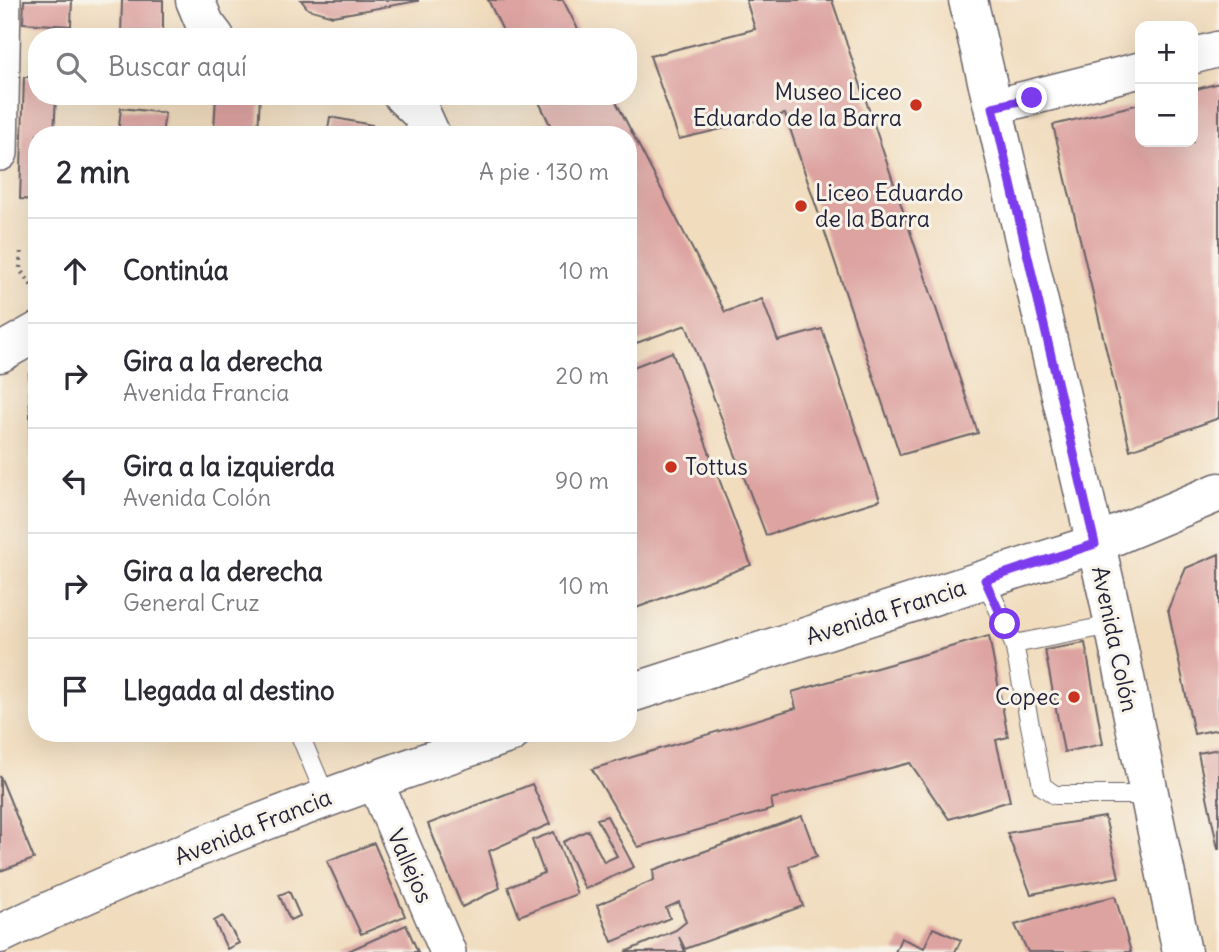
<!DOCTYPE html>
<html lang="es">
<head>
<meta charset="utf-8">
<style>
	:root { --surface:#fff; --page:#f2f2f3; --text:#2b2b33; --muted:#7c7c81; --line:#e1e1e2 }
	body { margin:0; font-family:Delius,sans-serif; background:var(--page); color:var(--text) }
	.controls { position:absolute; right:21px; top:21px; display:grid; overflow:hidden; border-radius:14px; box-shadow:0 7px 28px #0002 }
	.controls button { width:63px; height:63px; display:grid; place-items:center; padding:0; border:0; border-bottom:2px solid var(--line); background:var(--surface); color:var(--text); font:35px sans-serif }
	.stop { position:absolute; width:21px; height:21px; margin:-16px; border:5px solid #7c3aed; border-radius:50%; background:#fff }
	.stop.end { background:#7c3aed; border-color:#fff; box-shadow:0 2px 7px #0008 }
	.list { margin:0; padding:0; list-style:none }
	h2 { display:flex; justify-content:space-between; align-items:center; height:91px; margin:0; padding:0 28px; font-size:30px }
	h2 small { font-size:23px; font-weight:400; color:var(--muted) }
	.list li { display:grid; grid-template-columns:46px 1fr auto; gap:21px; align-items:center; box-sizing:border-box; height:105px; padding:0 28px; border-top:2px solid var(--line) }
	.list b { display:block; font-size:26px; white-space:nowrap }
	.list p { margin:0; font-size:23px; white-space:nowrap; color:var(--muted) }
	.list em { font-size:23px; font-style:normal; color:var(--muted) }
	.icon { flex:none; width:38px; height:38px; fill:none; stroke:currentColor; stroke-width:2; stroke-linecap:round; stroke-linejoin:round }
	.map { position:relative; flex:none; width:1219px; height:952px; overflow:hidden }
	.search { position:absolute; background:var(--surface); box-shadow:0 7px 28px #0002; left:28px; top:28px; width:609px; height:77px; display:flex; align-items:center; gap:18px; box-sizing:border-box; padding:0 24px; border-radius:28px; color:var(--muted); font-size:26px }
	.panel { position:absolute; background:var(--surface); box-shadow:0 7px 28px #0002; left:28px; top:126px; width:609px; height:616px; border-radius:28px }
	.map>svg:first-child { display:block }
	.building { fill:#dda3a1 }
	.lines { fill:none; stroke-linecap:round; stroke-linejoin:round }
	.lane-casing { stroke:#6a6368; stroke-width:20 }
	.street-casing { stroke:#6a6368; stroke-width:38 }
	.secondary-casing { stroke:#6a6368; stroke-width:41 }
	.path { stroke:#6a6368; stroke-width:4.5; stroke-dasharray:2 5; stroke-linecap:butt }
	.lane { stroke:#fff; stroke-width:18 }
	.street { stroke:#fff; stroke-width:35 }
	.secondary { stroke:#fff; stroke-width:38 }
	.route { stroke:#7c3aed; stroke-width:9 }
	.poi-dot { fill:#c8321e; stroke:#f7f3e8; stroke-width:2.5 }
	.labels { text-anchor:middle; stroke-width:6; stroke-linejoin:round; paint-order:stroke }
	.poi-label { font-size:23px; fill:#22223b; stroke:#f7f3e8; text-anchor:end }
	.street-label { font-size:23px; fill:#22223b; stroke:#f7f3e8 }
</style>
</head>
<body>
<div class="map">
<svg width="1219" height="952" viewBox="0 0 1219 952">
	<rect width="100%" height="100%" fill="#f7f3e8"/>
	<filter id="ink" filterUnits="userSpaceOnUse"><feTurbulence type="fractalNoise" baseFrequency=".0143" numOctaves="2"/><feDisplacementMap in="SourceGraphic" scale="14" xChannelSelector="R" yChannelSelector="G"/><feConvolveMatrix kernelMatrix="1 2 1 2 8 2 1 2 1" color-interpolation-filters="sRGB"/></filter>
	<filter id="wash" filterUnits="userSpaceOnUse"><feTurbulence type="fractalNoise" baseFrequency=".00686" numOctaves="4" result="noise"/><feDisplacementMap in="SourceGraphic" scale="28" xChannelSelector="R" yChannelSelector="G"/><feGaussianBlur stdDeviation="1.57" result="paint"/><feColorMatrix in="noise" values="0 0 0 0 0 0 0 0 0 0 0 0 0 0 0 0 0 1.4 0 .05"/><feComposite in="paint" operator="in"/></filter>
	<g filter="url(#wash)">
		<rect width="100%" height="100%" fill="#f1dcbd"/>
		<g id="blocks">
			<path class="building" d="M24,0h48l-1,26 -48,-3z
				M122,0h41v37h-42z
				M301,0h117v1l-85,15 -25,-7z
				M488,0h75l19,37h-76z
				M746,0h86l146,433 -78,22 -115,-341 -106,25 -29,-83 105,-27z
				M24,77h13v19h19l-2,39h-17v65l-17,-1z
				M1219,83v335l-89,32 -77,-325 87,-21v38h53v-52z
				M216,96h44l-2,36 -44,-3z
				M536,96h77l112,216 37,-13 16,42 44,-12 58,171 -114,35 -80,-210 -58,21v-211h-73z
				M121,108l44,5 -3,22h-44z
				M330,117l42,8 -1,10h-44z
				M672,352l79,213 -123,46v-242z
				M37,373v86h-6l-2,-85z
				M1219,554v175l-25,5 -26,-125 18,-41z
				M989,636l19,101 -12,3 14,61 -61,18 -39,-56 -139,36 2,10 -135,38 -46,-78 204,-61 -4,-16z
				M1085,643l18,101 -39,8 -19,-102z
				M1219,749v100h-1l-20,-96z
				M0,776l34,83 -34,12z
				M532,784l18,40 -61,27 11,37 -38,19 -34,-83z
				M607,816l27,51 -49,22 -22,-47 25,-12 16,32 13,-6 -20,-37z
				M802,816l15,40 -28,10 14,40 -118,43 -6,-12 6,15h-60l51,-22 10,-8 -7,-20 -13,6 4,10 -58,24 -15,-37 57,-25 -1,-10z
				M1105,817l14,60 -88,17 -24,-61z
				M554,832l23,62 -58,22 -11,-29 36,-14 -12,-33z
				M374,843l31,73 -44,18 -34,-73z
				M289,891l11,25 -10,4 -11,-25z
				M1115,896l16,56h-103l-13,-27z
				M223,916l16,27 -12,6 -13,-28z
				M406,925l12,27h-72z
				M933,928l28,12 -6,12h-60l6,-14 23,10z"/>
		</g>
	</g>
	<g filter="url(#ink)">
		<use href="#blocks" fill-opacity="0" stroke="#6a6368" stroke-width="2"/>
		<g class="lines">
			<defs>
				<path id="lane" d="M985,580l29,64 28,142 13,9h93
					M1014,644l98,-19
					M299,733l27,64"/>
				<path id="street" d="M1193,56l26,-7
					M993,107l147,-37
					M0,153l3,-153
					M374,779l74,173"/>
				<path id="secondary" d="M195,0l10,24 10,13
					M968,0l140,596 74,356
					M403,96l18,17 10,22
					M0,353l37,-21
					M628,694l467,-150 124,-52
					M0,934c165,-79 337,-142 511,-201"/>
			</defs>
			<use href="#lane" class="lane-casing"/>
			<use href="#street" class="street-casing"/>
			<use href="#secondary" class="secondary-casing"/>
			<path class="path" d="M21,252l-1,18 17,22"/>
			<use href="#lane" class="lane"/>
			<use href="#street" class="street"/>
			<use href="#secondary" class="secondary"/>
		</g>
	</g>
	<g class="lines" filter="url(#ink)">
		<path class="route" d="M1005,624l-20,-44 110,-36 -102,-437 39,-9"/>
	</g>
	<g class="poi-dot">
		<circle cx="916" cy="105" r="7"/>
		<circle cx="801" cy="206" r="7"/>
		<circle cx="671" cy="467" r="7"/>
		<circle cx="1074" cy="697" r="7"/>
	</g>
	<g class="labels">
		<g class="poi-label">
			<text x="902" y="100">Museo Liceo<tspan x="902" dy="26">Eduardo de la Barra</tspan></text>
			<text x="815" y="201" text-anchor="start">Liceo Eduardo<tspan x="815" dy="26">de la Barra</tspan></text>
			<text x="685" y="475" text-anchor="start">Tottus</text>
			<text x="1060" y="705">Copec</text>
		</g>
		<g class="street-label">
			<text transform="translate(886 612) rotate(-18)" y="8">Avenida Francia</text>
			<text transform="translate(1115 639) rotate(78)" y="8">Avenida Colón</text>
			<text transform="translate(253 827) rotate(-22)" y="8">Avenida Francia</text>
			<text transform="translate(410 866) rotate(66)" y="8">Vallejos</text>
		</g>
	</g>
</svg>
<div class="controls">
<button>+</button>
<button>−</button>
</div>
<div class="stop" style="left:1005px;top:624px"></div>
<div class="stop end" style="left:1032px;top:98px"></div>
<div class="search"><svg class="icon" aria-label="search" viewBox="0 0 24 24"><circle cx="10" cy="10" r="6"/><path d="M15 15l6 6"/></svg>Buscar aquí</div>
<section class="panel">
<h2>2 min<small>A pie · 130 m</small></h2>
<ul class="list">
<li><svg class="icon" aria-label="ahead" viewBox="0 0 24 24"><path d="M12 20V5M6 11l6-6 6 6"/></svg><div><b>Continúa</b></div><em>10 m</em></li>
<li><svg class="icon" aria-label="right" viewBox="0 0 24 24"><path d="M7 20v-9h11M14 6l5 5-5 5"/></svg><div><b>Gira a la derecha</b><p>Avenida Francia</p></div><em>20 m</em></li>
<li><svg class="icon" aria-label="left" viewBox="0 0 24 24"><path d="M17 20v-9H6M10 6l-5 5 5 5"/></svg><div><b>Gira a la izquierda</b><p>Avenida Colón</p></div><em>90 m</em></li>
<li><svg class="icon" aria-label="right" viewBox="0 0 24 24"><path d="M7 20v-9h11M14 6l5 5-5 5"/></svg><div><b>Gira a la derecha</b><p>General Cruz</p></div><em>10 m</em></li>
<li><svg class="icon" aria-label="arrive" viewBox="0 0 24 24"><path d="M6 21V4h12l-3 4 3 4H6"/></svg><div><b>Llegada al destino</b></div></li>
</ul>
</section>
</div>
</body>
</html>
